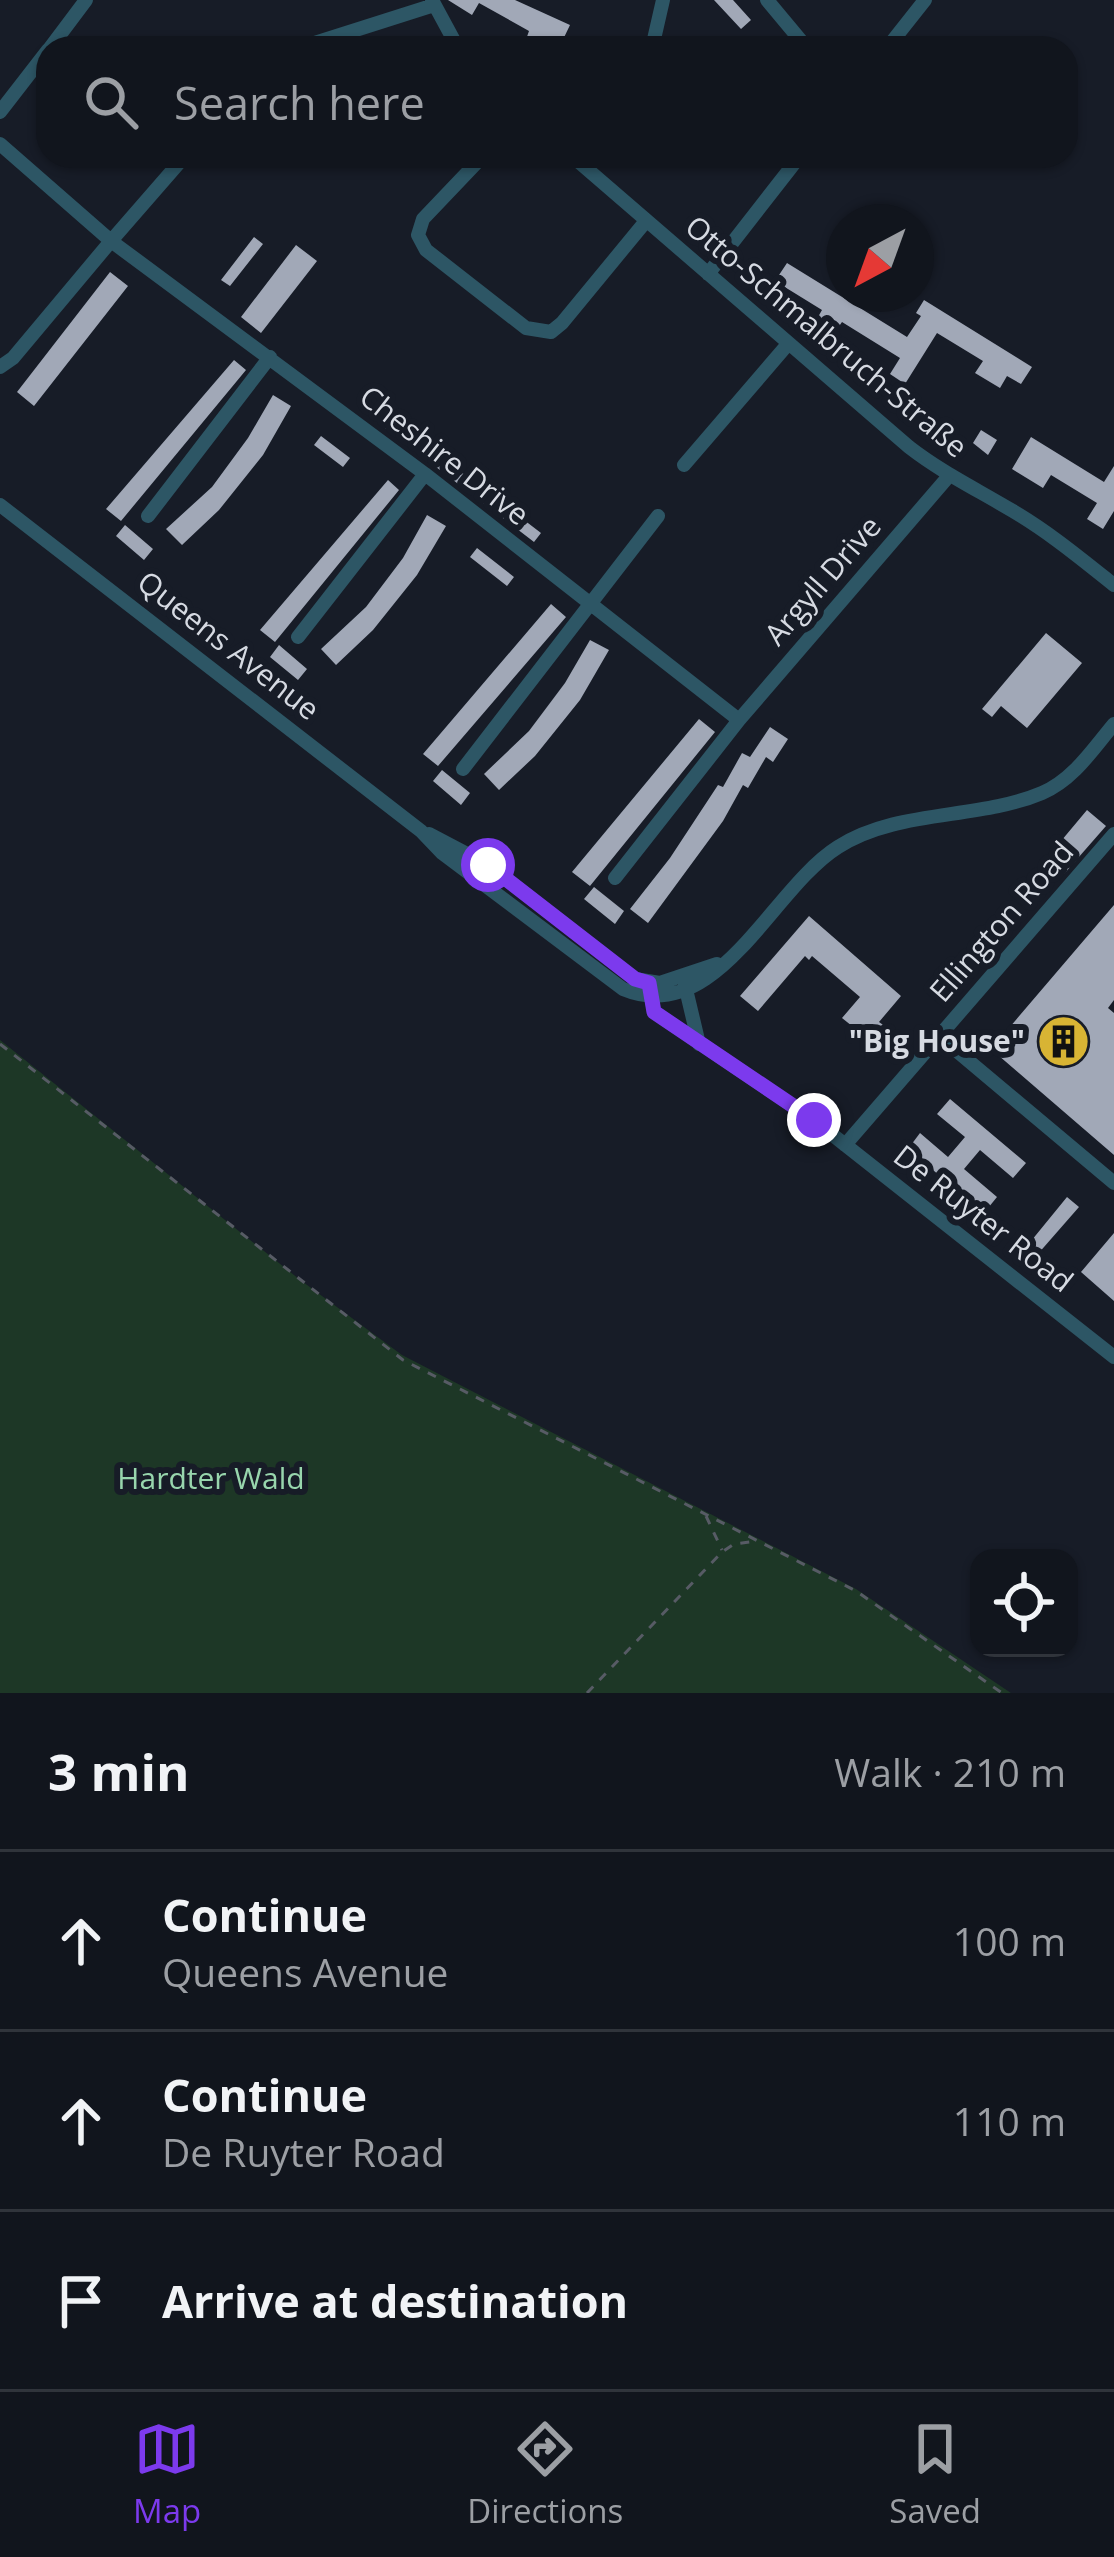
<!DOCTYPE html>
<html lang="en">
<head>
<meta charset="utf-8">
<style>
	:root { --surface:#11151d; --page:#1e222a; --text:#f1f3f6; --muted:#9c9fa4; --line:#30343b; --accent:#7c3aed }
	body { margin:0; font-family:"Open Sans",sans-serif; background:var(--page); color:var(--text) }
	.controls { position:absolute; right:36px; bottom:36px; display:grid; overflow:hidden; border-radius:24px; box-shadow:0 3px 9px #0004 }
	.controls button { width:108px; height:108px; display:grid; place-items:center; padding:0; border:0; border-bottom:3px solid var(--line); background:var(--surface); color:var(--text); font:60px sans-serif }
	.compass { position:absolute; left:826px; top:204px; width:108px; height:108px; border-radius:50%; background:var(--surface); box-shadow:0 3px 9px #0004; rotate:221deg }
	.stop { position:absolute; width:36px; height:36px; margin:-27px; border:9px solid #7c3aed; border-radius:50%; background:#fff }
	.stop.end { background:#7c3aed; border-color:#fff; box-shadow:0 3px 12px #0008 }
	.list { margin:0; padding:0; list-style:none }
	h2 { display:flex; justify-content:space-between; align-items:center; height:156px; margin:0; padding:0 48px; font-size:51px }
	h2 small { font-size:39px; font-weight:400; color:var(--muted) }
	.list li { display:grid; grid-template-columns:78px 1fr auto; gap:36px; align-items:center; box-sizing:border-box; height:180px; padding:0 48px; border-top:3px solid var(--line) }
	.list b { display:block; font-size:45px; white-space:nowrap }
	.list p { margin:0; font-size:39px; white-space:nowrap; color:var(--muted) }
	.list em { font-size:39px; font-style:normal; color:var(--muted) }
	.icon { flex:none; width:66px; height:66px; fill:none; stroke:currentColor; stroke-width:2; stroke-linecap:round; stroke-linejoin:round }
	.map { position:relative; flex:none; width:1114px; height:1693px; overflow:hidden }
	.search { position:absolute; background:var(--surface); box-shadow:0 3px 9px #0004; left:36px; right:36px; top:36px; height:132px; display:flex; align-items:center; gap:30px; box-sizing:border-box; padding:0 42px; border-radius:36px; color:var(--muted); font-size:45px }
	.sheet { height:696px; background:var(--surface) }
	nav { display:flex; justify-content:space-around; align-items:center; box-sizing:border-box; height:168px; border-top:3px solid var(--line); background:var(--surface); font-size:33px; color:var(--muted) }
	nav a { display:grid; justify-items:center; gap:6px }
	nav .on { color:var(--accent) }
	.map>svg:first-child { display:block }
	.green { fill:#1d3726 }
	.building { fill:#a1a8b7 }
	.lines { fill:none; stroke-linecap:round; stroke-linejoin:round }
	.path { stroke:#575b65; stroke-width:3; stroke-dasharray:9 9; stroke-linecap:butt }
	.minor { stroke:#2d5665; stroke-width:14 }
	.route { stroke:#7c3aed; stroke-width:15 }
	.labels { text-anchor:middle; stroke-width:12; stroke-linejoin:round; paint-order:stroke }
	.street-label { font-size:30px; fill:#d6dae2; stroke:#171c27 }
	.poi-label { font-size:30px; font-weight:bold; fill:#d6dae2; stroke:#171c27; text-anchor:end }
	.park-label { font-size:30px; fill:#98d6ad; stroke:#171c27 }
</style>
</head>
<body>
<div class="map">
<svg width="1114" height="1693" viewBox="0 0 1114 1693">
	<rect width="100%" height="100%" fill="#171c27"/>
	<path class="green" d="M0,1040l299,239 103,76 454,234 155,104h-1011z"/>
	<path class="building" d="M448,0h67l55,25 -11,23h-36l6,-17 -50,-28 -7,12z
		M714,0h19l18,20 -10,9z
		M254,237l9,7 -33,42 -9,-6z
		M296,245l21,16 -56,72 -20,-16z
		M787,263l120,74 14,-21 -5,-3 8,-13 108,67 -11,17 -14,-8 -7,12 -25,-15 8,-12 -46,-28 -32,51 -15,-10 10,-16 -58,-36 -9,13 -19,-11 8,-14 -47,-29z
		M110,272l18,14 -94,120 -17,-14z
		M234,360l12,10 -125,151 -15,-12z
		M273,395l18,11 -28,49 -44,55 -37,35 -16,-16 46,-42 36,-49z
		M387,415l154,118 -7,9 -154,-118z
		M981,430l16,10 -9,15 -15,-12z
		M321,436l29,22 -7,9 -29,-22z
		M1031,437l73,45 10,-16v45l-11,18 -16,-10 10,-16 -46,-28 -8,13 -31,-19z
		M388,480l11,10 -124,152 -15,-12z
		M427,515l19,11 -29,49 -44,55 -37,35 -15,-16 45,-42 37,-49z
		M125,525l28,24 -9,11 -28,-24z
		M477,548l37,29 -7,9 -37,-29z
		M551,604l15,13 -128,149 -15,-12z
		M1046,633l36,30 -55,65 -26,-22 -9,11 -10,-8z
		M590,640l19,10 -29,50 -45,56 -36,34 -15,-16 45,-43 36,-48z
		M279,645l28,24 -9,11 -28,-23z
		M699,719l16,13 -125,154 -18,-14z
		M770,727l18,12 -15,23 -7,-5 -18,31 -5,-3 -20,36 -75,102 -18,-14 40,-51 48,-73 5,2 19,-34 8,4z
		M442,770l28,23 -9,12 -28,-24z
		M1087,810l19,16 -42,48 -18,-15z
		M594,887l30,24 -9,13 -31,-25z
		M1114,905v95l-6,8 6,5v142l-123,-106z
		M809,916l92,80 -22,26 7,5 -17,20 -11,-9 4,-4 -20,-16 18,-21 -48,-41 -3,4 -4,-4 -47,55 -18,-15z
		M950,1099l76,64 -13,15 -33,-28 -16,19 33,28 -13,16 -76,-64 12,-16 28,24 17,-20 -28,-23z
		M1067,1197l12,10 -42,48 -10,-9z
		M1114,1233v68l-33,-29z"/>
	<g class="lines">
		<path class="path" d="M0,1044l403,316 453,231 146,102
			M706,1516l16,34
			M587,1693l135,-141 12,-8 22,-3"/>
		<path class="minor" d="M432,0l26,48
			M767,0l40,48
			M50,48l36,-48
			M299,48l135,-43
			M652,48l11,-48
			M887,48l38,-48
			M0,112l48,-62
			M0,144l111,97 -98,117 -13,9
			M185,156l-74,85 314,233 314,246
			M483,156l-60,63 -5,16 8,15 100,78 25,4 11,-9 84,-102
			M572,156l337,291c31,24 63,40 97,60 39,22 73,50 108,78
			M708,274l92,-118
			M684,465l104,-121
			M0,505l421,326 21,22 181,136c94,39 148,-100 215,-142 59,-38 140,-27 204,-54 31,-13 51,-44 72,-69
			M148,516l122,-159
			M298,637l127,-163
			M463,769l195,-253
			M429,834l59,31 147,114 25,4 57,-19
			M615,878l124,-158 209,-243
			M649,983l5,29 161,109 299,236
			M685,985l14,59
			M939,1036l175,147
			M845,1145l269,-311"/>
	</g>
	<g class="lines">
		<path class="route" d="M488,865l147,114 14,4 5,29 160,108"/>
	</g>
	<defs>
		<symbol id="building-disc" viewBox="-11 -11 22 22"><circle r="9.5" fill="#d8b434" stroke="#171c27"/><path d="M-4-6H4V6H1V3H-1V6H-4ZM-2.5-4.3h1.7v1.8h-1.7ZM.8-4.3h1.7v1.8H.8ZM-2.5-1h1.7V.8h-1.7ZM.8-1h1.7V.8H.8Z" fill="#111"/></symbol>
	</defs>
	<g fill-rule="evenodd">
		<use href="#building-disc" x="1034" y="1012" width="59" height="59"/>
	</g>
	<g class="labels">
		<g class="street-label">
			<text transform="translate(826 337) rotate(40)" y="10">Otto-Schmalbruch-Straße</text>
			<text transform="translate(444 456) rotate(38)" y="10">Cheshire Drive</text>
			<text transform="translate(823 581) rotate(-49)" y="10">Argyll Drive</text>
			<text transform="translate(228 646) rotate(38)" y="10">Queens Avenue</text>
			<text transform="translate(1002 922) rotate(-49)" y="10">Ellington Road</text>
			<text transform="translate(983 1219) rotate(38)" y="10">De Ruyter Road</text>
		</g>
		<g class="poi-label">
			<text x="1025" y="1052">"Big House"</text>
		</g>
		<g class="park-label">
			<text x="211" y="1489">Hardter Wald</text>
		</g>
	</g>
</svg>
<div class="controls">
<button><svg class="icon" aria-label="locate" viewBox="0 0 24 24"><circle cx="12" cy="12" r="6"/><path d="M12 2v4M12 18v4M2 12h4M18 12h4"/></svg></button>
</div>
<svg class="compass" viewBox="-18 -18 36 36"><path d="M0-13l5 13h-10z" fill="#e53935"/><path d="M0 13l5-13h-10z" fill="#9c9fa4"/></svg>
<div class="stop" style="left:488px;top:865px"></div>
<div class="stop end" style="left:814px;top:1120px"></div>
<div class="search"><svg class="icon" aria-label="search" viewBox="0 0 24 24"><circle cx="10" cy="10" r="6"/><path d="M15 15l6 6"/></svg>Search here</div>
</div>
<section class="sheet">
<h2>3 min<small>Walk · 210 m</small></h2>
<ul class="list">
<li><svg class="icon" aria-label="ahead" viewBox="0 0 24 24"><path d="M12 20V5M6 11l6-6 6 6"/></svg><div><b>Continue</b><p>Queens Avenue</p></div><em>100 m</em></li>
<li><svg class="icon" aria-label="ahead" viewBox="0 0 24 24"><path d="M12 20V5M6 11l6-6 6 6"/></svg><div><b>Continue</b><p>De Ruyter Road</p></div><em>110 m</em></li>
<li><svg class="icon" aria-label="arrive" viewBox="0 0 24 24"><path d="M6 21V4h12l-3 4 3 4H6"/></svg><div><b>Arrive at destination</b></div></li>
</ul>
</section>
<nav>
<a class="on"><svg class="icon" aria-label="map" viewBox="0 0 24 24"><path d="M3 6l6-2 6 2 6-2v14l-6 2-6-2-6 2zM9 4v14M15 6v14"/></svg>Map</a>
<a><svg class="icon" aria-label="directions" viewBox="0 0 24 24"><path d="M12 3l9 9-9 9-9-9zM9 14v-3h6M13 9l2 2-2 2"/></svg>Directions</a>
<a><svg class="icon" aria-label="saved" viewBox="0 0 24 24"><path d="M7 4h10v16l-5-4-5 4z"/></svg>Saved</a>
</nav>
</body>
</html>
